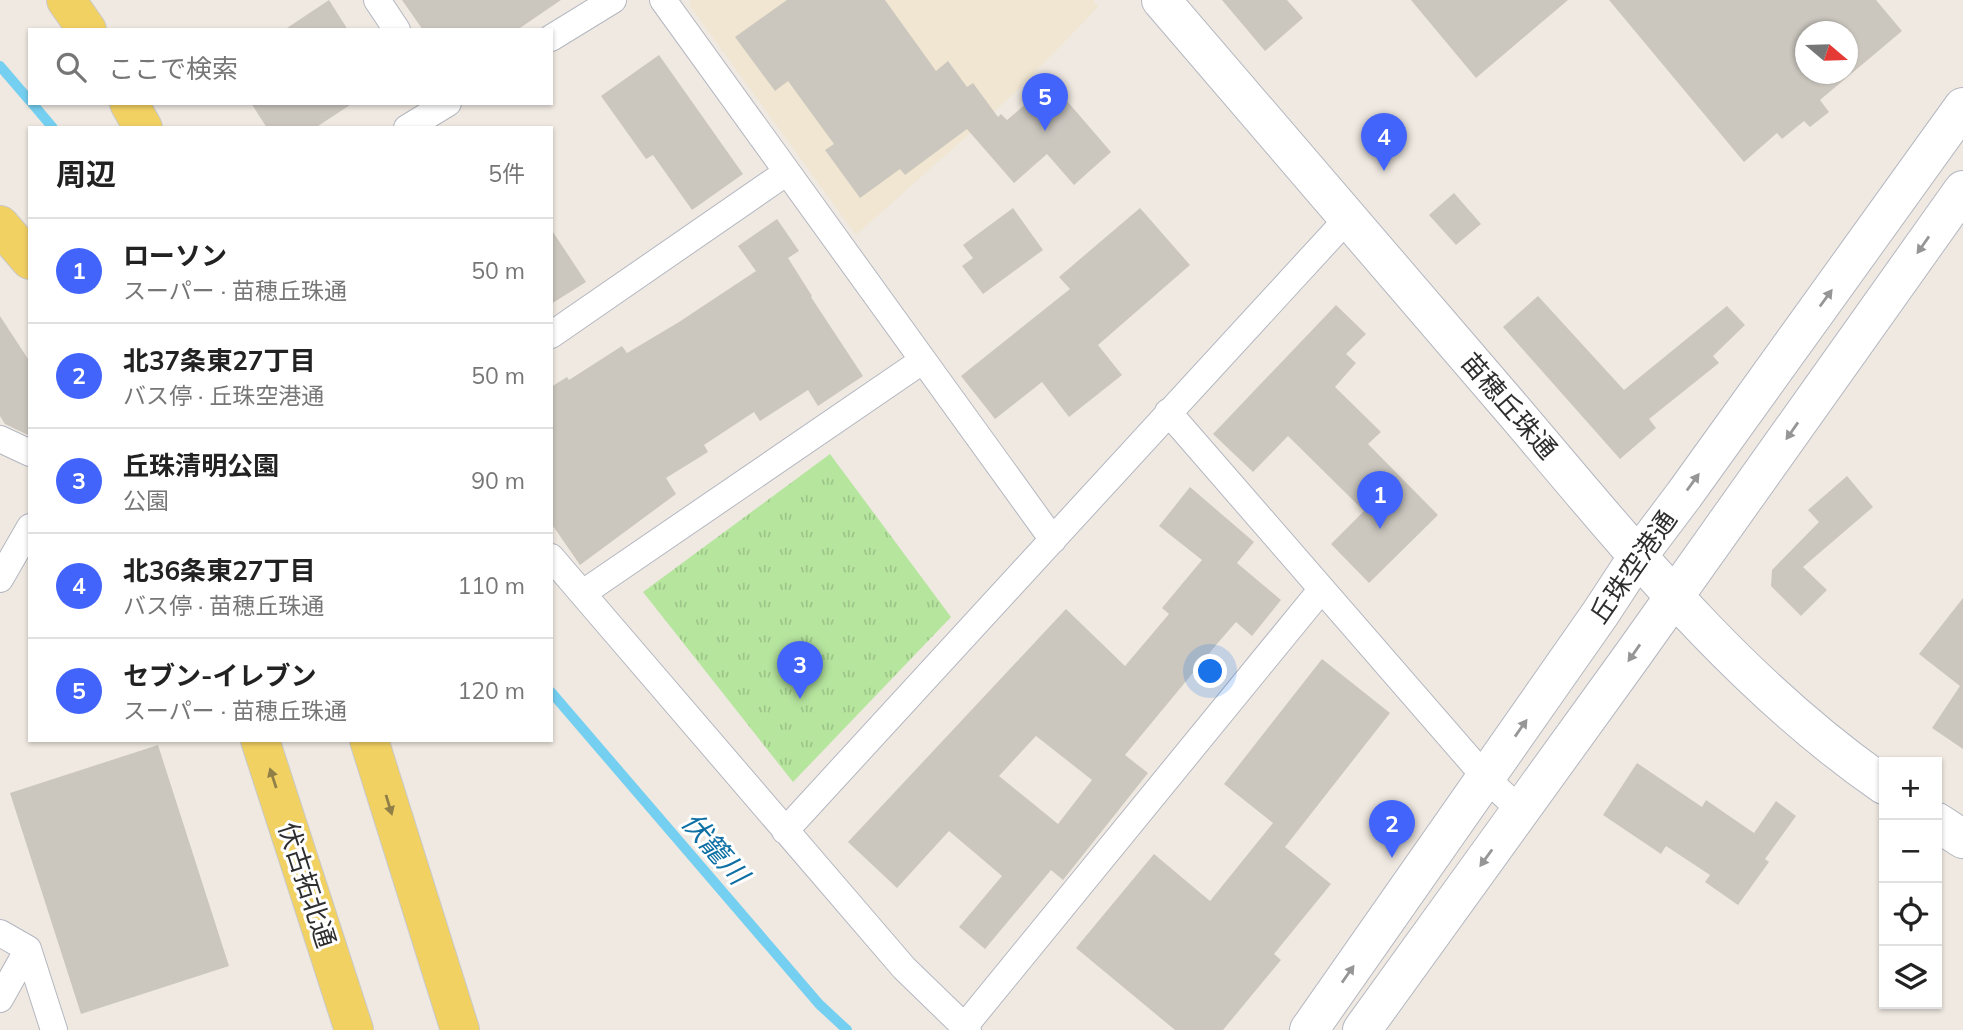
<!DOCTYPE html>
<html lang="ja">
<head>
<meta charset="utf-8">
<style>
	:root { --surface:#fff; --page:#f2f2f2; --text:#222; --muted:#767676; --line:#e0e0e0; --accent:#4264fb }
	body { margin:0; font-family:Mulish,"Noto Sans JP",sans-serif; background:var(--page); color:var(--text) }
	.controls { position:absolute; right:21px; bottom:21px; display:grid; overflow:hidden; border-radius:0px; box-shadow:0 2px 5px #0004 }
	.controls button { width:63px; height:63px; display:grid; place-items:center; padding:0; border:0; border-bottom:2px solid var(--line); background:var(--surface); color:var(--text); font:35px sans-serif }
	.compass { position:absolute; left:1795px; top:21px; width:63px; height:63px; border-radius:50%; background:var(--surface); box-shadow:0 2px 5px #0004; rotate:109deg }
	.you { position:absolute; left:1211px; top:672px; width:24px; height:24px; margin:-18px; border:5px solid #fff; border-radius:50%; background:#1a73e8; box-shadow:0 0 0 10px #1a73e833 }
	.badge { display:grid; place-items:center; width:46px; height:46px; border-radius:50%; background:var(--accent); color:#fff; font-size:23px; font-weight:700 }
	.pin { position:absolute; translate:-50% -58px; filter:drop-shadow(0 2px 4px #0008) }
	.pin::after { content:''; position:absolute; top:37px; width:24px; height:21px; background:inherit; clip-path:polygon(0 0,100% 0,50% 100%) }
	.list { margin:0; padding:0; list-style:none }
	h2 { display:flex; justify-content:space-between; align-items:center; height:91px; margin:0; padding:0 28px; font-size:30px }
	h2 small { font-size:23px; font-weight:400; color:var(--muted) }
	.list li { display:grid; grid-template-columns:46px 1fr auto; gap:21px; align-items:center; box-sizing:border-box; height:105px; padding:0 28px; border-top:2px solid var(--line) }
	.list b { display:block; font-size:26px; white-space:nowrap }
	.list p { margin:0; font-size:23px; white-space:nowrap; color:var(--muted) }
	.list em { font-size:23px; font-style:normal; color:var(--muted) }
	.icon { flex:none; width:38px; height:38px; fill:none; stroke:currentColor; stroke-width:2; stroke-linecap:round; stroke-linejoin:round }
	.map { position:relative; flex:none; width:1963px; height:1030px; overflow:hidden }
	.search { position:absolute; background:var(--surface); box-shadow:0 2px 5px #0004; left:28px; top:28px; width:525px; height:77px; display:flex; align-items:center; gap:18px; box-sizing:border-box; padding:0 24px; border-radius:0px; color:var(--muted); font-size:26px }
	.panel { position:absolute; background:var(--surface); box-shadow:0 2px 5px #0004; left:28px; top:126px; width:525px; height:616px; border-radius:0px }
	.map>svg:first-child { display:block }
	.education { fill:#f0e6d1 }
	.park { fill:url(#park-tufts) }
	.lines { fill:none; stroke-linecap:round; stroke-linejoin:round }
	.stream { stroke:#75cff0; stroke-width:10 }
	.building { fill:#cbc7bf; fill-rule:evenodd }
	.minor-casing { stroke:#b4b7c1; stroke-width:28 }
	.secondary-casing { stroke:#b4b7c1; stroke-width:40 }
	.primary-casing { stroke:#c9c9c9; stroke-width:40 }
	.minor { stroke:#fff; stroke-width:26 }
	.secondary { stroke:#fff; stroke-width:38 }
	.primary { stroke:#f2d163; stroke-width:38 }
	.oneway { fill:#969696 }
	.oneway2 { fill:#908048 }
	.labels { text-anchor:middle; stroke-width:6; stroke-linejoin:round; paint-order:stroke }
	.street-label { font-size:26px; fill:#2e2e2e; stroke:#fff }
	.water-label { font-size:28px; font-style:italic; fill:#0d6fa3; stroke:#fff }
</style>
</head>
<body>
<div class="map">
<svg width="1963" height="1030" viewBox="0 0 1963 1030">
	<defs>
		<pattern id="park-tufts" width="24" height="20" patternUnits="userSpaceOnUse" patternTransform="scale(1.75)"><rect width="24" height="20" fill="#b6e59e"/><path d="M3 7l-1-3M5 7V3M7 7l1-3M15 17l-1-3M17 17v-4M19 17l1-3" fill="none" stroke="#9dc588"/></pattern>
	</defs>
	<rect width="100%" height="100%" fill="#efe9e1"/>
	<path class="education" d="M691,0h402l5,7 -82,85 -160,143 -166,-229z"/>
	<path class="park" d="M830,454l121,163 -158,165 -150,-190z"/>
	<g class="lines">
		<path class="stream" d="M0,66l30,35
			M32,103l21,25
			M551,692l268,312 28,26"/>
	</g>
	<path class="building" d="M329,0l19,30h-64z
		M402,0h159l-44,30h-94z
		M787,0h98l51,71 12,-10 19,26 6,-4 25,34 3,-3 6,6 27,-23 5,5 14,-12 11,13 3,-2 44,51 -37,33 -27,-31 -33,29 -47,-54 -62,46 -5,-6 -40,29 -35,-48 9,-6 -46,-63 -13,10 -40,-54z
		M1222,0h65l16,18 -38,33z
		M1411,0h157l-92,78z
		M1609,0h267l26,31 -82,69 9,12 -19,15 -6,-6 -22,18 -5,-6 -33,29zM1805,32h42v42h-42z
		M659,55l84,119 -51,36 -39,-55 -7,4 -45,-63z
		M251,103h102l-38,25h-48z
		M1454,193l27,31 -25,21 -27,-30z
		M1013,208l30,42 -60,44 -21,-28 11,-8 -10,-13z
		M1140,208l50,57 -92,80 24,30 -53,42 -27,-35 -47,37 -34,-43 109,-87 -11,-12z
		M777,219l22,32 -11,7 24,38 -1,1 52,79 -45,30 -10,-16 -48,31 -6,-9 -50,33 4,7 -42,26 10,16 -96,71 -29,-42v-136l16,-10 2,3 53,-34 5,7 52,-31 77,-51 -18,-25z
		M551,229l35,53 -35,22z
		M1538,296l86,94 103,-84 18,19 -32,31 6,7 -70,56 7,9 -36,31 -117,-132z
		M1336,305l30,29 -20,20 10,9 -21,24 46,45 -13,12 70,71 -69,68 -38,-39 33,-33 -76,-75 -35,36 -40,-38z
		M0,316l30,46v74l-25,-12 -5,-8z
		M1847,476l26,31 -70,60 24,23 -26,26 -30,-30 1,-16 47,-48 -11,-12z
		M1190,487l64,55 -17,21 44,37 -29,36 -16,-14 -20,23 -91,110 23,18 -85,107 -12,-10 -66,79 -26,-22 43,-51 -53,-45 -52,57 -49,-46 218,-233 59,57 44,-52 -7,-6 40,-48 -43,-34zM1036,736l56,44 -34,44 -59,-48z
		M1963,598v151l-31,-21 28,-42 -41,-32z
		M1322,659l68,54 -105,134 46,37 -57,70 7,6 -58,70h-48l-99,-82 78,-94 56,47 63,-78 -49,-39z
		M158,745l71,221 -148,48 -71,-221z
		M1637,763l65,44 4,-7 48,33 22,-32 20,15 -31,43 4,3 -31,43 -33,-23 5,-7 -44,-29 -5,8 -58,-39z"/>
	<g class="lines">
		<defs>
			<path id="minor" d="M377,0l20,30
				M663,0l390,540
				M551,38l62,-38
				M407,128l41,-25
				M551,335l236,-163
				M1168,412l318,366 34,32
				M0,439l30,14
				M551,557l353,411 64,62
				M0,579l30,-52
				M583,593l339,-232
				M785,831l563,-613
				M0,933l28,16 26,81
				M0,999l28,-50
				M964,1027l357,-437"/>
			<path id="secondary" d="M1161,0c119,139 238,278 357,416 112,132 223,270 366,369
				M1937,822l26,17
				M1309,1030l291,-416 38,-58 46,-61 279,-388
				M1362,1030l270,-374 331,-466"/>
			<path id="primary" d="M66,0l21,30
				M129,103l14,25
				M0,225l30,35
				M260,740l94,290
				M369,740l91,290"/>
		</defs>
		<use href="#minor" class="minor-casing"/>
		<use href="#secondary" class="secondary-casing"/>
		<use href="#primary" class="primary-casing"/>
		<use href="#minor" class="minor"/>
		<use href="#secondary" class="secondary"/>
		<use href="#primary" class="primary"/>
	</g>
	<defs><path id="oneway-solid" d="M-6-.8H1V-3.2L6.5 0L1 3.2V.8H-6Z" transform="scale(1.75)"/></defs>
	<g class="oneway">
		<use href="#oneway-solid" transform="translate(1923 245) rotate(125)"/>
		<use href="#oneway-solid" transform="translate(1826 298) rotate(-54)"/>
		<use href="#oneway-solid" transform="translate(1792 431) rotate(125)"/>
		<use href="#oneway-solid" transform="translate(1693 482) rotate(-54)"/>
		<use href="#oneway-solid" transform="translate(1634 653) rotate(125)"/>
		<use href="#oneway-solid" transform="translate(1521 728) rotate(-55)"/>
		<use href="#oneway-solid" transform="translate(1486 858) rotate(126)"/>
		<use href="#oneway-solid" transform="translate(1348 974) rotate(-55)"/>
	</g>
	<g class="oneway2">
		<use href="#oneway-solid" transform="translate(273 778) rotate(-108)"/>
		<use href="#oneway-solid" transform="translate(389 805) rotate(73)"/>
	</g>
	<g class="labels">
		<g class="street-label">
			<text transform="translate(1509 406) rotate(49)" y="9">苗穂丘珠通</text>
			<text transform="translate(1633 567) rotate(-55)" y="9">丘珠空港通</text>
			<text transform="translate(307 885) rotate(72)" y="9">伏古拓北通</text>
		</g>
		<g class="water-label">
			<text transform="translate(715 848) rotate(49)" y="10">伏籠川</text>
		</g>
	</g>
</svg>
<div class="controls">
<button>+</button>
<button>−</button>
<button><svg class="icon" aria-label="locate" viewBox="0 0 24 24"><circle cx="12" cy="12" r="6"/><path d="M12 2v4M12 18v4M2 12h4M18 12h4"/></svg></button>
<button><svg class="icon" aria-label="layers" viewBox="0 0 24 24"><path d="M12 4l9 5-9 5-9-5zM3 14l9 5 9-5"/></svg></button>
</div>
<svg class="compass" viewBox="-18 -18 36 36"><path d="M0-13l5 13h-10z" fill="#e53935"/><path d="M0 13l5-13h-10z" fill="#767676"/></svg>
<div class="you"></div>
<div class="pin badge" style="left:1380px;top:529px">1</div>
<div class="pin badge" style="left:1392px;top:858px">2</div>
<div class="pin badge" style="left:800px;top:699px">3</div>
<div class="pin badge" style="left:1384px;top:171px">4</div>
<div class="pin badge" style="left:1045px;top:131px">5</div>
<div class="search"><svg class="icon" aria-label="search" viewBox="0 0 24 24"><circle cx="10" cy="10" r="6"/><path d="M15 15l6 6"/></svg>ここで検索</div>
<section class="panel">
<h2>周辺<small>5件</small></h2>
<ul class="list">
<li><span class="badge">1</span><div><b>ローソン</b><p>スーパー · 苗穂丘珠通</p></div><em>50 m</em></li>
<li><span class="badge">2</span><div><b>北37条東27丁目</b><p>バス停 · 丘珠空港通</p></div><em>50 m</em></li>
<li><span class="badge">3</span><div><b>丘珠清明公園</b><p>公園</p></div><em>90 m</em></li>
<li><span class="badge">4</span><div><b>北36条東27丁目</b><p>バス停 · 苗穂丘珠通</p></div><em>110 m</em></li>
<li><span class="badge">5</span><div><b>セブン-イレブン</b><p>スーパー · 苗穂丘珠通</p></div><em>120 m</em></li>
</ul>
</section>
</div>
</body>
</html>
